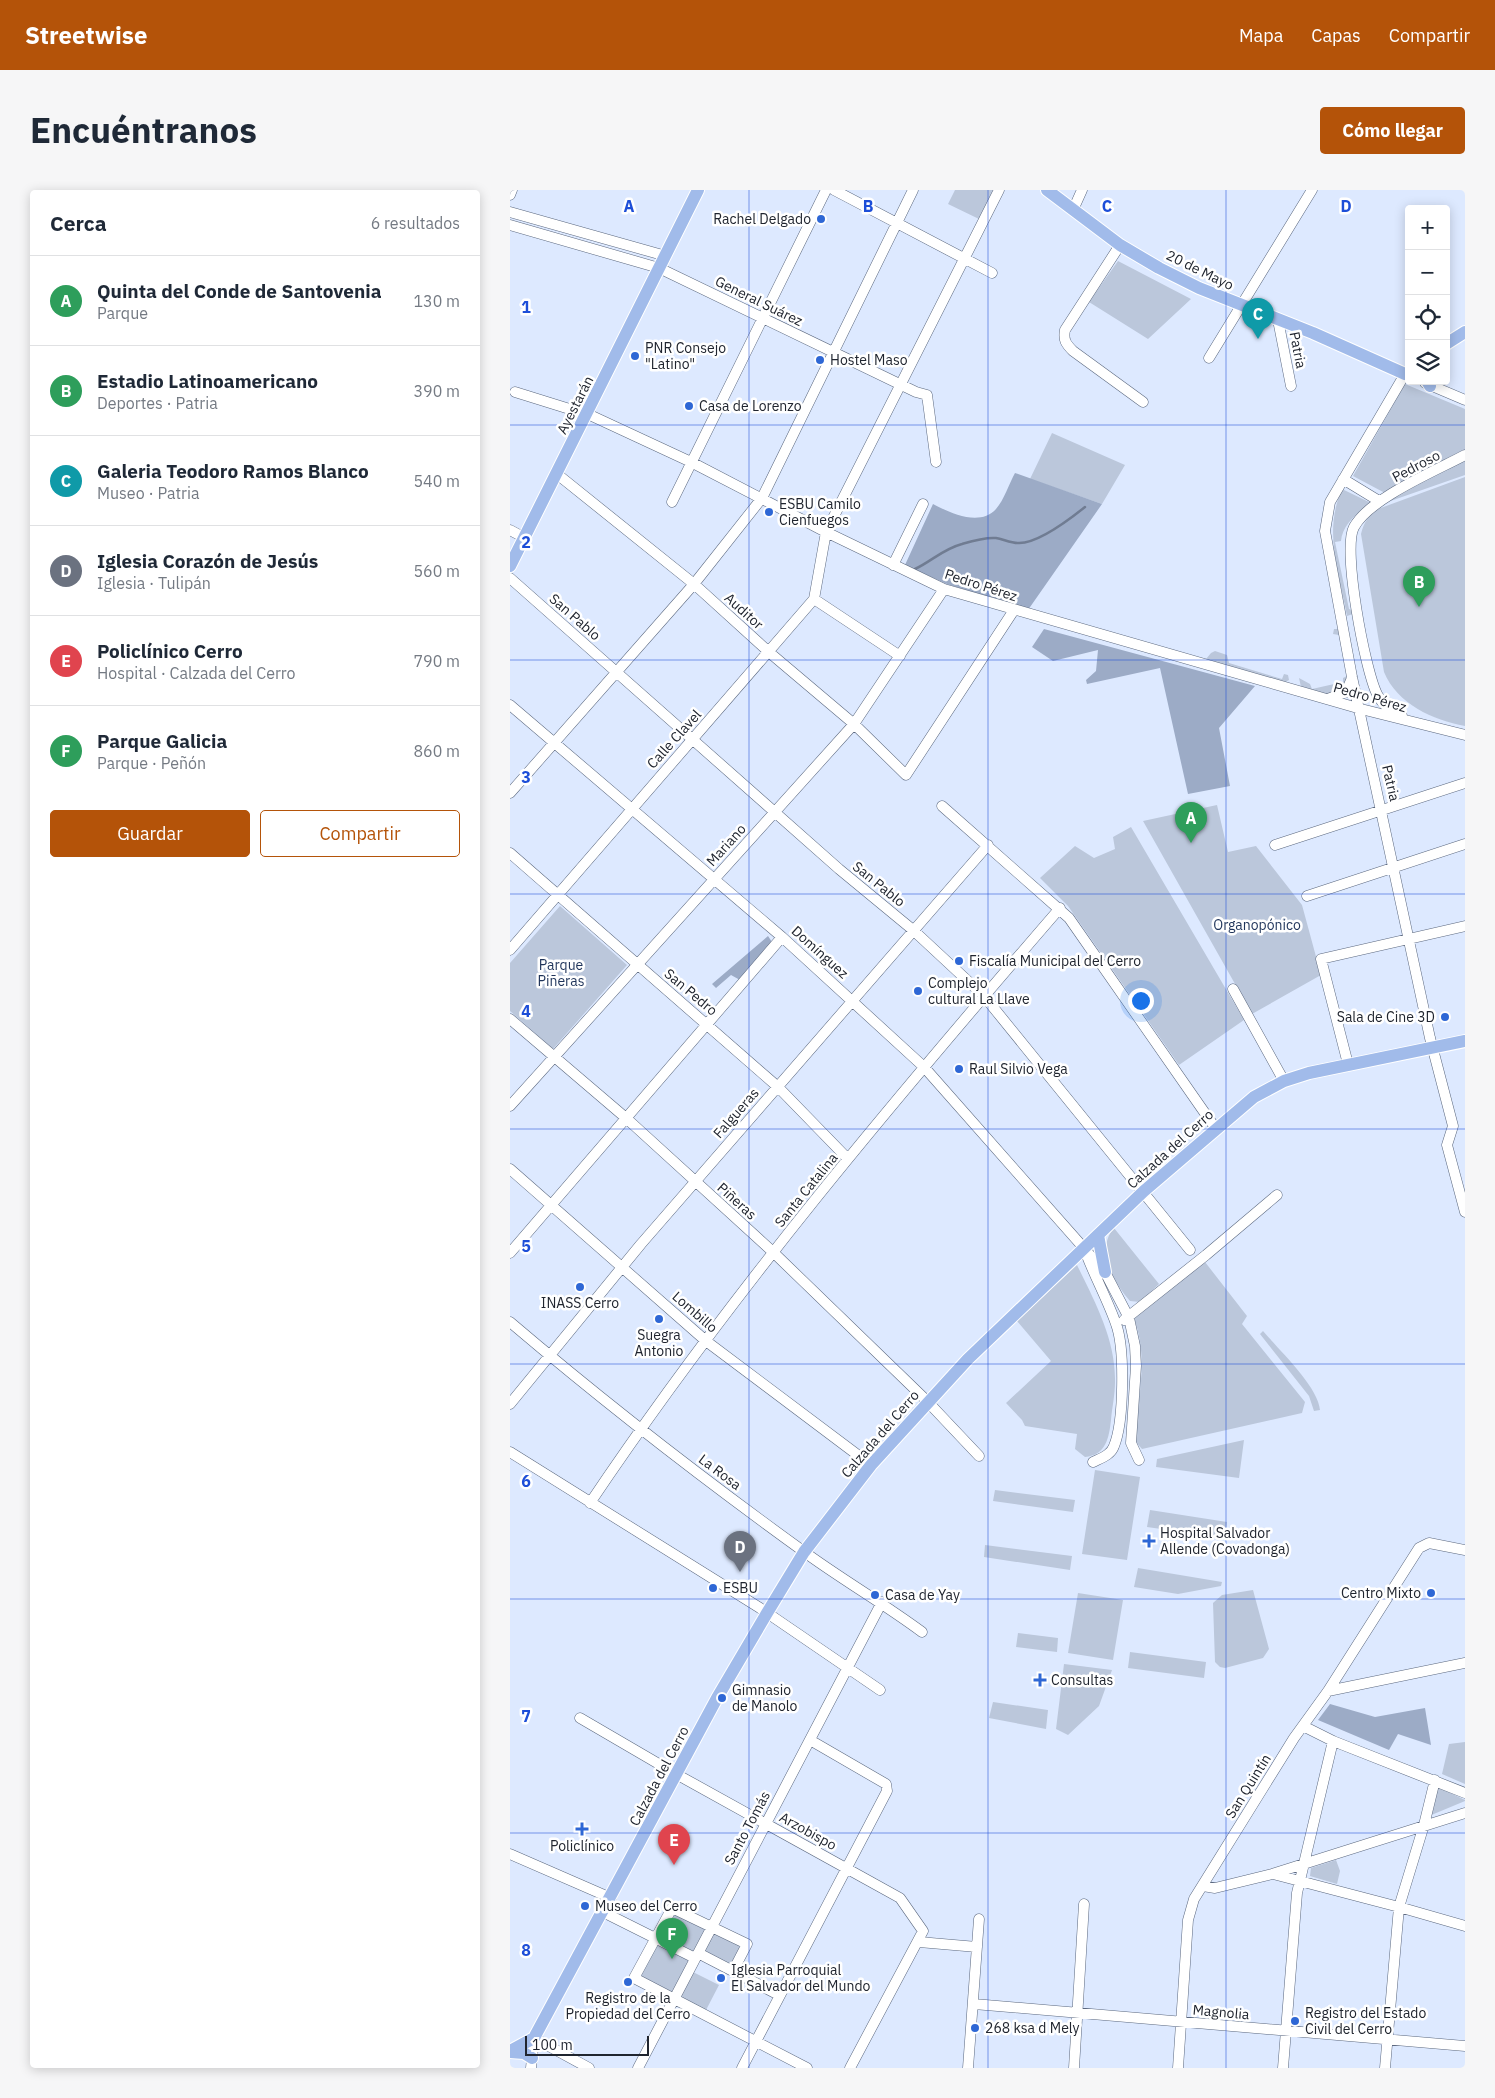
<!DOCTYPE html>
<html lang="es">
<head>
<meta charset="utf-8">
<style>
	:root { --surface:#fff; --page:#f6f6f7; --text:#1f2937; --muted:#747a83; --line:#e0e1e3; --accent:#b45309 }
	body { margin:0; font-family:"IBM Plex Sans",sans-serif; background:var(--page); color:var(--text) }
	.controls { position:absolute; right:15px; top:15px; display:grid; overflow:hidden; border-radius:5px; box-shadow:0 2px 12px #0003 }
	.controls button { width:45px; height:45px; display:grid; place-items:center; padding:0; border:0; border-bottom:1px solid var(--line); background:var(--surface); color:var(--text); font:25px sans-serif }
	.scale { position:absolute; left:15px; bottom:12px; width:124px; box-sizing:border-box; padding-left:5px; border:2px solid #20252f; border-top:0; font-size:14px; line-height:18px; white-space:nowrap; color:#20252f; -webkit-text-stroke:4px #fff; paint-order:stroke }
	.you { position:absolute; left:630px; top:810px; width:18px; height:18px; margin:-12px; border:4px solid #fff; border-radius:50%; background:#1a73e8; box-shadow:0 0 0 8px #1a73e833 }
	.badge { display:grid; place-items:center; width:32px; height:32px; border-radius:50%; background:var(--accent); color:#fff; font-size:16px; font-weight:700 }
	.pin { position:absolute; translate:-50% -41px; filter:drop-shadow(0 1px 2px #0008) }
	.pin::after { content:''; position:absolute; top:26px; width:18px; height:15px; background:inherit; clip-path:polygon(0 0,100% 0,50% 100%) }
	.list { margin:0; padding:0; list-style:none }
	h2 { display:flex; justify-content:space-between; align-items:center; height:65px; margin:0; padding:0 20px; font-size:21px }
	h2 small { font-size:16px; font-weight:400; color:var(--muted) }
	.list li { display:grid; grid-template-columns:32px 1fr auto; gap:15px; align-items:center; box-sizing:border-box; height:90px; padding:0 20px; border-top:1px solid var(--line) }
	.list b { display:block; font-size:19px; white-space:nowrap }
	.list p { margin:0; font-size:16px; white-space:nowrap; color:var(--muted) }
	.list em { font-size:16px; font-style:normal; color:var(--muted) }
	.actions { display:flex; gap:10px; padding:15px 20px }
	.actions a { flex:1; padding:11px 0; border:1px solid var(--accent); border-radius:5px; text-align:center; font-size:18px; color:var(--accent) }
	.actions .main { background:var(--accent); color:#fff }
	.icon { flex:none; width:28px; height:28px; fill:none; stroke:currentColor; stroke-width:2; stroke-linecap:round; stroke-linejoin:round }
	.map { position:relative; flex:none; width:955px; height:1878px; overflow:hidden; border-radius:5px }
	header { display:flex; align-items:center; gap:30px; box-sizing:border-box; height:70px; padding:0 25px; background:var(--accent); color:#fff }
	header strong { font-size:24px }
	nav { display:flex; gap:28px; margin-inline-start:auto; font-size:18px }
	.intro { display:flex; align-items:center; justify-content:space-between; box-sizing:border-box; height:120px; padding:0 30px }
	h1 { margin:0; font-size:35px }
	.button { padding:12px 22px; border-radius:5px; background:var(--accent); color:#fff; font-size:18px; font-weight:700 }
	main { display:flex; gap:30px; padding:0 30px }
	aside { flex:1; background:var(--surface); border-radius:5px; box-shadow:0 2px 12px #0003 }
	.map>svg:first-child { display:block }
	.green { fill:#bbc7db }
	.forest { fill:#9cabc6 }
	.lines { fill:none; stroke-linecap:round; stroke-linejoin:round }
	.stream { stroke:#707c92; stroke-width:2.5 }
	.minor-casing { stroke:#5b687f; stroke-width:11 }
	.major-casing { stroke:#fff; stroke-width:14 }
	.minor { stroke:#fff; stroke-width:10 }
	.major { stroke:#a1bbea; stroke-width:12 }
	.grid { fill:none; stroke:#1d4ed8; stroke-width:1; stroke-opacity:0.55 }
	.poi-dot { fill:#2e67d5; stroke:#fff; stroke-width:2 }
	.labels { text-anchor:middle; stroke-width:5; stroke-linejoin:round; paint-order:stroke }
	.poi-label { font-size:14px; fill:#20252f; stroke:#fff; text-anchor:start }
	.street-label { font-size:14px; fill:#20252f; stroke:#fff }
	.park-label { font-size:14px; fill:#1f345a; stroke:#fff }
	.grid-label { font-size:16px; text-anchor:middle; font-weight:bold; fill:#1d4ed8; stroke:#fff; stroke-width:5; stroke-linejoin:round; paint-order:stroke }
</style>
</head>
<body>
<header>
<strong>Streetwise</strong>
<nav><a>Mapa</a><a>Capas</a><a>Compartir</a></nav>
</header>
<div class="intro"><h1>Encuéntranos</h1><a class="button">Cómo llegar</a></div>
<main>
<aside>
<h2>Cerca<small>6 resultados</small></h2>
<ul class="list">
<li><span class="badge" style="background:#2e9e5b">A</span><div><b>Quinta del Conde de Santovenia</b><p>Parque</p></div><em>130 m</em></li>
<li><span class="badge" style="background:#2e9e5b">B</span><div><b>Estadio Latinoamericano</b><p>Deportes · Patria</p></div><em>390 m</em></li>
<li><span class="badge" style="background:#0f9aa8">C</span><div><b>Galeria Teodoro Ramos Blanco</b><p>Museo · Patria</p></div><em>540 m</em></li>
<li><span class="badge" style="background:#6b7280">D</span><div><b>Iglesia Corazón de Jesús</b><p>Iglesia · Tulipán</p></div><em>560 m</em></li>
<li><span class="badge" style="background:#e0444e">E</span><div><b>Policlínico Cerro</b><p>Hospital · Calzada del Cerro</p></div><em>790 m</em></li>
<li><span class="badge" style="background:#2e9e5b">F</span><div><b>Parque Galicia</b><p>Parque · Peñón</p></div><em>860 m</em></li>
</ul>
<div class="actions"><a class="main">Guardar</a><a>Compartir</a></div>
</aside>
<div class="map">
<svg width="955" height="1878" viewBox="0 0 955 1878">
	<rect width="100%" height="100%" fill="#dde9ff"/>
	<path class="green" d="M445,0h38l-14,29 -31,-15z
		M608,71l73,38 -43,40 -59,-37z
		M895,194l60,25v42l-80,42 -32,-17z
		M542,243l73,32 -23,39 -72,-25z
		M955,268v17l-86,30z
		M955,287v249c-32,-6 -68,-22 -81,-54l-23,-138c3,-12 7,-18 17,-25z
		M832,299l29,14c-13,9 -29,22 -30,38l-6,1 14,67 3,1 1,4 -6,2c-8,-43 -24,-84 -5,-127z
		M824,439h5l10,47 -4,13 -15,6 -29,-8 -2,-9 11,6 2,5 31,-7v-4l4,-2 -8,-41 -6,-1z
		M705,461l12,4 2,8 53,16 2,-5 4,1 1,5 -5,3 -78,-24 5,-6z
		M707,615l11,47 28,-6 46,59 19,70 -69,39 -109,-193z
		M621,637l113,193 -65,45 -111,-159 -28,-28 35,-32 19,12 21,-9 -2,-12z
		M50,716l67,59 -74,84 -43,-38v-48z
		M604,1038l45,56 -19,18 -10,-1c-16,-18 -35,-52 -16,-73z
		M695,1072l42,54 -5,8 63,78 -3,11 -160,36 -7,-8c2,-43 15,-83 -2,-125z
		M567,1075c18,37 39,75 38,117 0,13 -3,26 -4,38 -2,18 -5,35 -26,37l-10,-8 2,-15 -52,-8 -3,-6 -16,-17 45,-42 -34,-40z
		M753,1141c16,19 55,55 57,79l-6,1 -5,-15 -49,-62z
		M734,1250l-5,38 -83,-11 1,-8z
		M585,1280l45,7 -13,83 -45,-6z
		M485,1300l80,10 -2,12 -80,-11z
		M640,1320l77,12 -2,16 -78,-11z
		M475,1355l87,11 -2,14 -86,-13z
		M628,1378l84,14 -1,4 -43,8 -44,-7z
		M743,1400l16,59 -6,9 -38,10 -5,-1 -5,-5 -2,-59 9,-8z
		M568,1403l45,7 -10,60 -45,-7z
		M508,1443l40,5 -1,14 -41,-5z
		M620,1462l76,10 -2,16 -76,-10z
		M554,1474l48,6 -13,36 -31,29 -12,-6z
		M483,1512l55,8 -2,19 -57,-11z
		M955,1552v42l-23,-10 7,-30z
		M926,1596l29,14v1l-36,15z
		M826,1670l4,11 -3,13 -27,-8 1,-8z
		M163,1721l71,34 -12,22 -31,-15 -10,19 28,14 -14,27 -68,-35z"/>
	<path class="forest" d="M505,283l87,31 -74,106 -81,-26 -42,-19 28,-61c17,9 47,23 63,5 8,-9 13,-25 19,-36z
		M534,439l211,57 -36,42 11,58 -42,8 -28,-126 -73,16 -1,-4 10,-9 2,-21 -45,11 -21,-14z
		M258,746l4,6 -32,38 -9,-5 -15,13 -4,-4z
		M820,1514l45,13 50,-9 6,37 -33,-11 -9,16 -71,-30z"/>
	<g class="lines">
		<path class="stream" d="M405,379c17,-8 28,-20 47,-25 10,-3 23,-7 34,-6 7,1 14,5 22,5 19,1 52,-24 67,-36"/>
		<defs>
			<path id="minor" d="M324,0l158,83
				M0,5l2,-5
				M563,20l9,-20
				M0,22l156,44
				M0,35l149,43 257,124 11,3 9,67
				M610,55l-55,85c-2,10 1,14 8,21l70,51
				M768,130l13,66
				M699,168l103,-168
				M899,186l-4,-2 -75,128 -5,29 27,146 78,361 23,88 -6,19 18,67
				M915,193l40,17
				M5,202l77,24 99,46 135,70 118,57 417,120 104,26
				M47,284l137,110 76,69 84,71 52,51 108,-165
				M833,289l36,22
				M162,312l154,-312
				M0,340l15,8
				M383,375l30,-61
				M0,388l329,291 74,61 71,66 206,254
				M304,409l86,57
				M818,509l18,-7 6,-14
				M0,515l272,232 142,130 181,205 24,46 6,28 1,20 -5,77 8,17
				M892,526c-10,-5 -20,-11 -25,-22 -12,-24 -35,-145 -23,-167 16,-29 81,-56 111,-72
				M0,603l184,-209 68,-86 151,-308
				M432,616l127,112 147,211
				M765,655l190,-62
				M0,663l268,234 70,72
				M797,706l158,-52
				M0,760l304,-351 12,-67 173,-342
				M723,799l51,92
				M0,829l116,99 147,134 154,149 52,55
				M838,874l-27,-105 144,-33
				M0,916l344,-382 90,-135
				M0,979l196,172 165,124
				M0,1063l272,-316
				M577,1066c9,23 21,45 29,68 9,24 8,98 -2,122 -3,9 -13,12 -21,16
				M614,1130l82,-65 71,-60
				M0,1132c94,80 192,156 293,229 38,28 80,52 119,81
				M0,1214l131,-160 347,-399
				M0,1262l250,156 120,82
				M80,1313c141,-210 305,-404 470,-595
				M818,1501l137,-28
				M70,1528l96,56 224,124 23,33 -73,137
				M793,1536l30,15 132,52
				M0,1664l101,44
				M763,1684l126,33 66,19
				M693,1696l12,2 57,-14 193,-61
				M93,1722l92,46
				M409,1752l58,5
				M188,1763l81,42
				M223,1781l14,-27 -75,-36 -38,70 173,90
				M464,1814l491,42
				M21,1878l3,-30 55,30
				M128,1878l244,-466
				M232,1878l145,-277 -1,-7 -76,-44
				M458,1878l11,-149
				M564,1878l10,-164
				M668,1878l10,-148 6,-21 100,-161 34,-47 91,-143 10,-5 36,7
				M773,1878l14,-175 36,-152
				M875,1878l14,-161 25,-82 11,-45"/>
			<path id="major" d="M537,0l73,55 39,23 40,20 114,45 92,41 4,-2
				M936,154l19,-12
				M917,191l3,5
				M0,376l188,-376
				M588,1045l7,37
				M0,1861l24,-13 183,-340 50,-85 37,-61 67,-87 97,-106 176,-168 110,-94 30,-16 25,-8 156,-32
				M0,1862l14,1 8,5"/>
		</defs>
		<use href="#minor" class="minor-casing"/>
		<use href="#major" class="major-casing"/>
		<use href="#minor" class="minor"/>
		<use href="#major" class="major"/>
	</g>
	<path class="grid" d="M239,0v1878M478,0v1878M716,0v1878M0,235h955M0,470h955M0,704h955M0,939h955M0,1174h955M0,1409h955M0,1643h955"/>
	<g class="poi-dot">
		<circle cx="311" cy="29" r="5"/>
		<circle cx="125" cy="166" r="5"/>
		<circle cx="310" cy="170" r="5"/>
		<circle cx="179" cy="216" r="5"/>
		<circle cx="259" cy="322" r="5"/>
		<circle cx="449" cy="771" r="5"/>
		<circle cx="408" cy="801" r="5"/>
		<circle cx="935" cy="827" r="5"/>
		<circle cx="449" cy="879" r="5"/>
		<circle cx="70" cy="1097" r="5"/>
		<circle cx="149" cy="1129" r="5"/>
		<path d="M636.5 1343.5h5v5h5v5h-5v5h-5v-5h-5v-5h5z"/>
		<circle cx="203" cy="1398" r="5"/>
		<circle cx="921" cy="1403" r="5"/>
		<circle cx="365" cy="1405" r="5"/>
		<path d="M527.5 1482.5h5v5h5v5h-5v5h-5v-5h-5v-5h5z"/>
		<circle cx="212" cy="1508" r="5"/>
		<path d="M69.5 1631.5h5v5h5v5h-5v5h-5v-5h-5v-5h5z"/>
		<circle cx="75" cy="1716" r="5"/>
		<circle cx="211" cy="1788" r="5"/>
		<circle cx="118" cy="1792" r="5"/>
		<circle cx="785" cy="1831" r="5"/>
		<circle cx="465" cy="1838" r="5"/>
	</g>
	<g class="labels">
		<g class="poi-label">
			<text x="301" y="34" text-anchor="end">Rachel Delgado</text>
			<text x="135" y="163">PNR Consejo<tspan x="135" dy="16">"Latino"</tspan></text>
			<text x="320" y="175">Hostel Maso</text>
			<text x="189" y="221">Casa de Lorenzo</text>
			<text x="269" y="319">ESBU Camilo<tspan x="269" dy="16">Cienfuegos</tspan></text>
			<text x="459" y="776">Fiscalía Municipal del Cerro</text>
			<text x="418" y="798">Complejo<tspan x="418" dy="16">cultural La Llave</tspan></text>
			<text x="925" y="832" text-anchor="end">Sala de Cine 3D</text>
			<text x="459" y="884">Raul Silvio Vega</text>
			<text x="70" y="1118" text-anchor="middle">INASS Cerro</text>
			<text x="149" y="1150" text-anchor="middle">Suegra<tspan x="149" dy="16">Antonio</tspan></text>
			<text x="650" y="1348">Hospital Salvador<tspan x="650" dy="16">Allende (Covadonga)</tspan></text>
			<text x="213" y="1403">ESBU</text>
			<text x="911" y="1408" text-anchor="end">Centro Mixto</text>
			<text x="375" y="1410">Casa de Yay</text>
			<text x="541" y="1495">Consultas</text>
			<text x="222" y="1505">Gimnasio<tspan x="222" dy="16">de Manolo</tspan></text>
			<text x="72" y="1661" text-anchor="middle">Policlínico</text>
			<text x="85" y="1721">Museo del Cerro</text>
			<text x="221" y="1785">Iglesia Parroquial<tspan x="221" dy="16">El Salvador del Mundo</tspan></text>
			<text x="118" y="1813" text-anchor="middle">Registro de la<tspan x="118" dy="16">Propiedad del Cerro</tspan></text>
			<text x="795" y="1828">Registro del Estado<tspan x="795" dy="16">Civil del Cerro</tspan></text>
			<text x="475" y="1843">268 ksa d Mely</text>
		</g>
		<g class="street-label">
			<text transform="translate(690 80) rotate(26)" y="5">20 de Mayo</text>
			<text transform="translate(249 111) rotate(26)" y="5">General Suárez</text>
			<text transform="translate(788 160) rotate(79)" y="5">Patria</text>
			<text transform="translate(65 215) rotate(-63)" y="5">Ayestarán</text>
			<text transform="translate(906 276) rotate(-28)" y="5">Pedroso</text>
			<text transform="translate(471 395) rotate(18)" y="5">Pedro Pérez</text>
			<text transform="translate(234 421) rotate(42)" y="5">Auditor</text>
			<text transform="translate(65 427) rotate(41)" y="5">San Pablo</text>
			<text transform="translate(860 507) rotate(16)" y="5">Pedro Pérez</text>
			<text transform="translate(164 549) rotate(-48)" y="5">Calle Clavel</text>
			<text transform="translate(881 593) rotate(77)" y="5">Patria</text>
			<text transform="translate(216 655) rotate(-48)" y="5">Mariano</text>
			<text transform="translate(369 694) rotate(39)" y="5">San Pablo</text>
			<text transform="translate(310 762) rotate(42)" y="5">Domínguez</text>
			<text transform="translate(181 802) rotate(40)" y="5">San Pedro</text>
			<text transform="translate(226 923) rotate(-49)" y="5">Falgueras</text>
			<text transform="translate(660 959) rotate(-42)" y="5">Calzada del Cerro</text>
			<text transform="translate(296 1000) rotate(-51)" y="5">Santa Catalina</text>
			<text transform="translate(227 1011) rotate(42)" y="5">Piñeras</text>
			<text transform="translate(185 1122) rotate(41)" y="5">Lombillo</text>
			<text transform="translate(370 1244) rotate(-49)" y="5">Calzada del Cerro</text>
			<text transform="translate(210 1282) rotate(37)" y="5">La Rosa</text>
			<text transform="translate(149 1586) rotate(-62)" y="5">Calzada del Cerro</text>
			<text transform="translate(738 1596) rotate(-58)" y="5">San Quintín</text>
			<text transform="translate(237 1638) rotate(-62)" y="5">Santo Tomás</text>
			<text transform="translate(298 1641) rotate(29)" y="5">Arzobispo</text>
			<text transform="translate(711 1822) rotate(5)" y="5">Magnolia</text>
		</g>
		<g class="park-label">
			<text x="747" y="740">Organopónico</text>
			<text x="51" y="780">Parque<tspan x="51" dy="16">Piñeras</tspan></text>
		</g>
	</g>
	<g class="grid-label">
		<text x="119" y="22">A</text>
		<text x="358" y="22">B</text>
		<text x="597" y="22">C</text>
		<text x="836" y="22">D</text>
		<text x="16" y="123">1</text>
		<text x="16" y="358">2</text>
		<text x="16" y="593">3</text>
		<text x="16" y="827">4</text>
		<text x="16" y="1062">5</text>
		<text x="16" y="1297">6</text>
		<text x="16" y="1532">7</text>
		<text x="16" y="1766">8</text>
	</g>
</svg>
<div class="controls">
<button>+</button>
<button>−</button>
<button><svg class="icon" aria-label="locate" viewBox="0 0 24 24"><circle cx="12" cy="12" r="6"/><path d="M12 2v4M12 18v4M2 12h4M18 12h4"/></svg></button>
<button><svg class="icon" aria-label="layers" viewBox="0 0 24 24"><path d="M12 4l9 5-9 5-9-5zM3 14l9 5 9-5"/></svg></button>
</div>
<div class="scale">100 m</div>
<div class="you"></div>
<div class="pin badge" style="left:681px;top:653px;background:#2e9e5b">A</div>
<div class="pin badge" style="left:909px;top:417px;background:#2e9e5b">B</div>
<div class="pin badge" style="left:748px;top:149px;background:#0f9aa8">C</div>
<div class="pin badge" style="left:230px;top:1382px;background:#6b7280">D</div>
<div class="pin badge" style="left:164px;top:1675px;background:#e0444e">E</div>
<div class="pin badge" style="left:162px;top:1769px;background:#2e9e5b">F</div>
</div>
</main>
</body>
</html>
